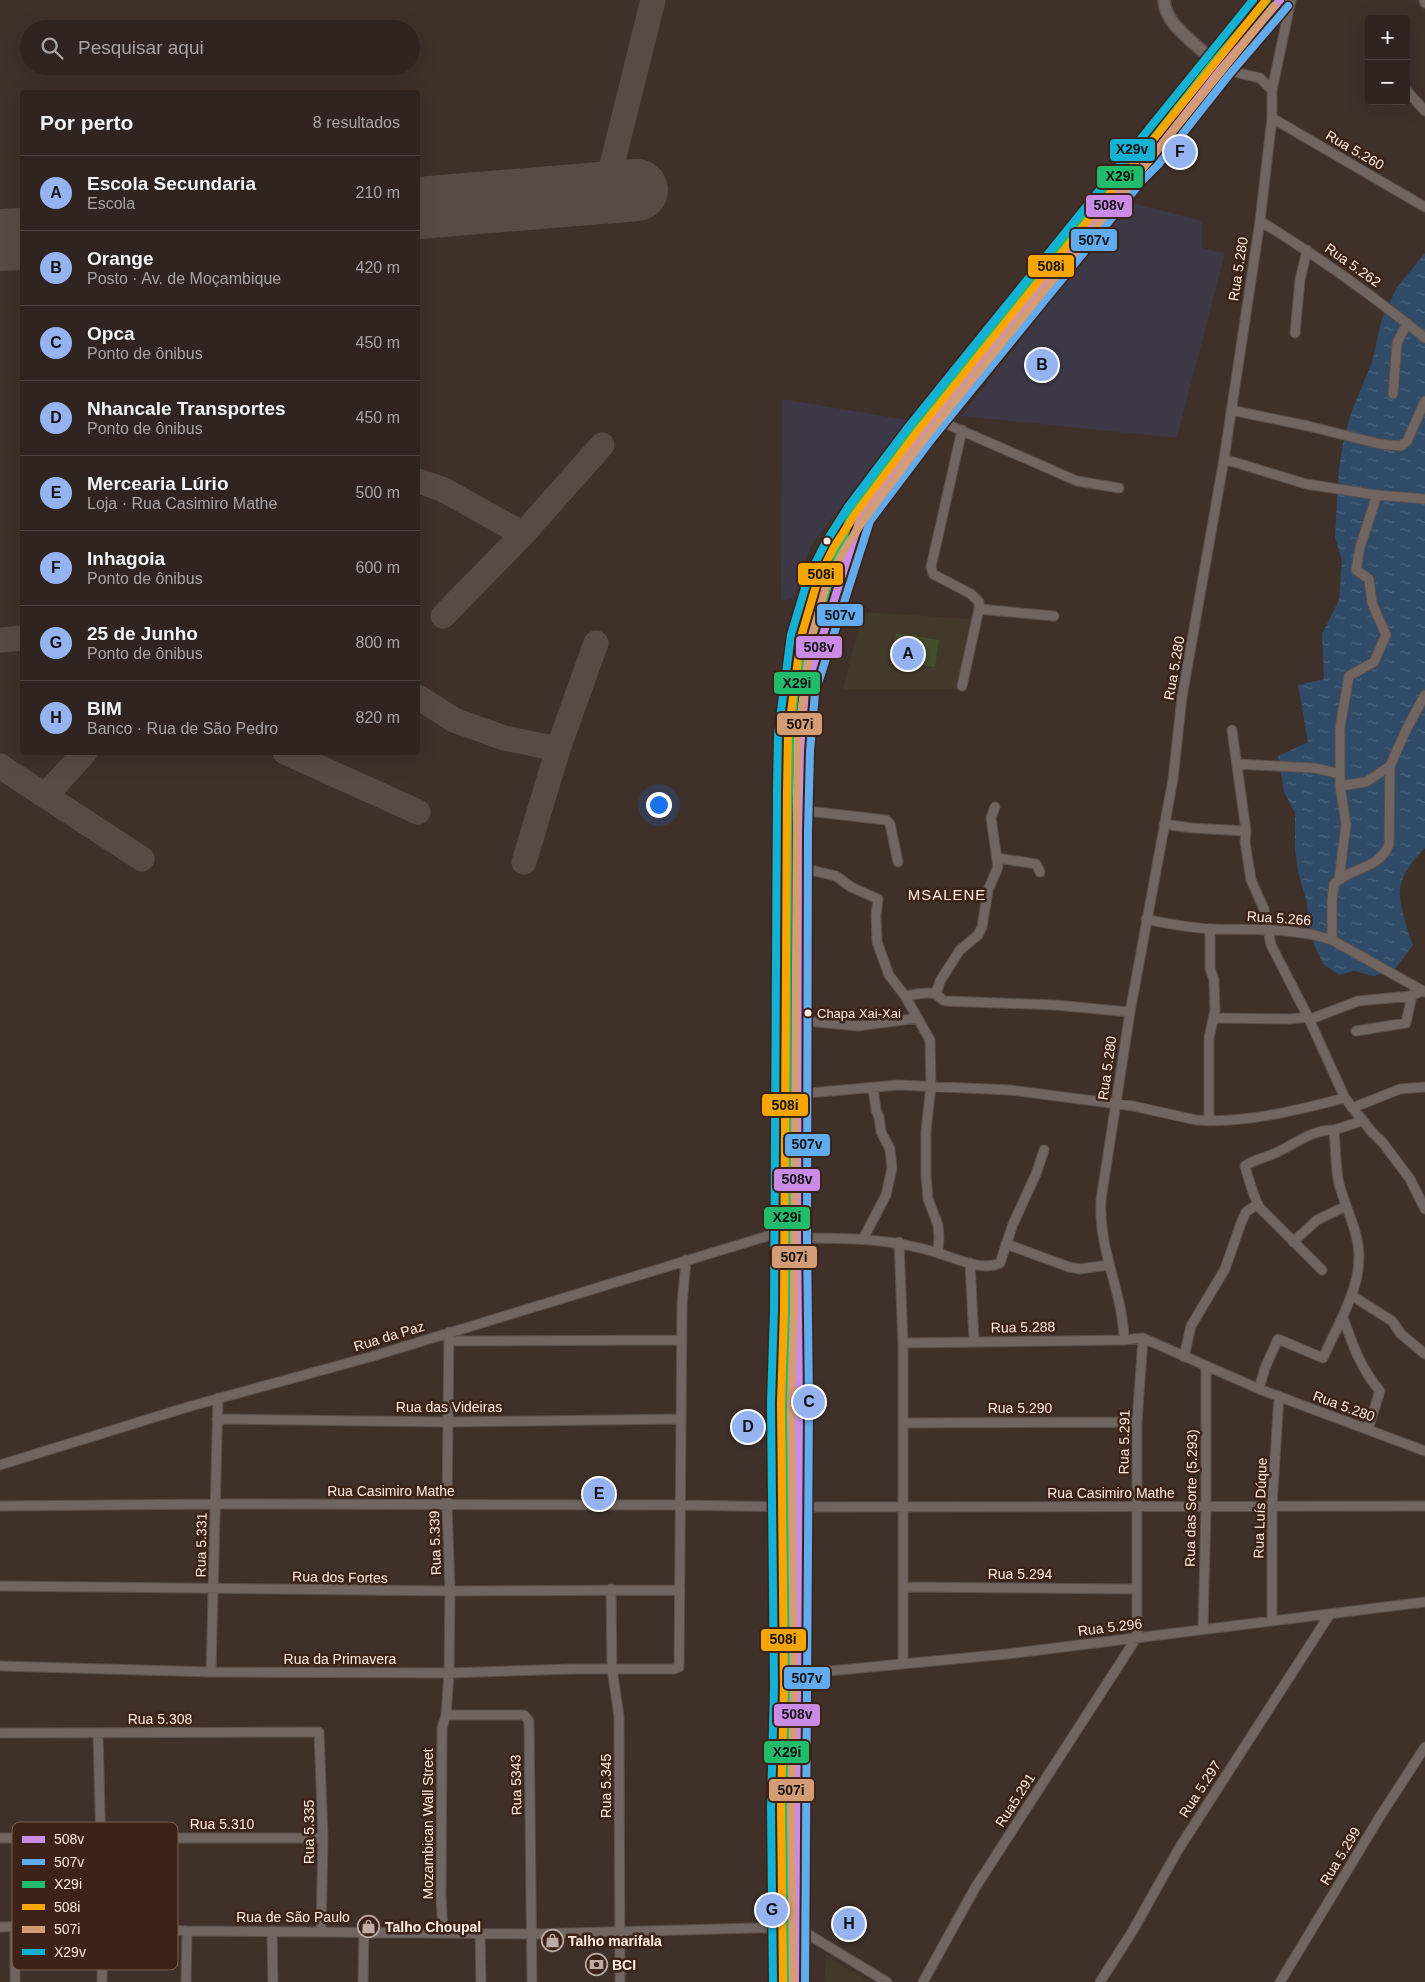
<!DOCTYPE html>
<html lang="pt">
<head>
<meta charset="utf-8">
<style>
	:root { --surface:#2f2420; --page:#3b302d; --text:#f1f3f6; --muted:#a7a4a5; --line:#4a413e; --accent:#95b2f1 }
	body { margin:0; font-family:Helvetica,sans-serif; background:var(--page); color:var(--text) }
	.controls { position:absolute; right:15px; top:15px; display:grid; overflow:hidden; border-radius:5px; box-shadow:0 5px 20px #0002 }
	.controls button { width:45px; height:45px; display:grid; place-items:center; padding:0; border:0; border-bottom:1px solid var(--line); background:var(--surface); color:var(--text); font:25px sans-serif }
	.you { position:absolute; left:658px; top:804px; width:18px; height:18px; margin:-12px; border:4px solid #fff; border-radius:50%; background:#1a73e8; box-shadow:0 0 0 8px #1a73e833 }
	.badge { display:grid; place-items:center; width:32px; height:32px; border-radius:50%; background:var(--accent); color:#111; font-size:16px; font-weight:700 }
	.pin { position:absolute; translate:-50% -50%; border:2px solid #fff; box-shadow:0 1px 5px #0006 }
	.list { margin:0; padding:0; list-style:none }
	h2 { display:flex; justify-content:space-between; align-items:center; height:65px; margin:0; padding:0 20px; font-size:21px }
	h2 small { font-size:16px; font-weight:400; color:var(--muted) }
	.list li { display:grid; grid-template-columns:32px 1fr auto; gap:15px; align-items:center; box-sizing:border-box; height:75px; padding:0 20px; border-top:1px solid var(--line) }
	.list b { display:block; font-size:19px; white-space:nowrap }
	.list p { margin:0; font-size:16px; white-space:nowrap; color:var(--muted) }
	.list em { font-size:16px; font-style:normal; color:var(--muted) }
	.icon { flex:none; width:28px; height:28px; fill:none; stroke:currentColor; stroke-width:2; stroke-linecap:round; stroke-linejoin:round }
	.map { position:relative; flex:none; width:1425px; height:1982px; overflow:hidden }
	.search { position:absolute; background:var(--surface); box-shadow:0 5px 20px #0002; left:20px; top:20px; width:400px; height:55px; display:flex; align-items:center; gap:12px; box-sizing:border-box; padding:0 18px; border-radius:28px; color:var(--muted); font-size:19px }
	.panel { position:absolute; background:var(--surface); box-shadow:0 5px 20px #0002; left:20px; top:90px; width:400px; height:665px; border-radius:5px }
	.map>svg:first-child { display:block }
	.industrial { fill:#3d3846 }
	.education { fill:#43392a }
	.green { fill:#424d2b }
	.water { fill:url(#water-ripples) }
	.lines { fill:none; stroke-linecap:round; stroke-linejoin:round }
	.taxiway { stroke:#584b46; stroke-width:25 }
	.runway { stroke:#584b46; stroke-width:62 }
	.minor-casing { stroke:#5c4f4a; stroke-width:11 }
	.tertiary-casing { stroke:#5c4f4a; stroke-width:14 }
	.trunk-casing { stroke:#5c4f4a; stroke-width:16 }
	.minor { stroke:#706560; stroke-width:9 }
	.tertiary { stroke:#706560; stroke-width:11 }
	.trunk { stroke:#79665e; stroke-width:14 }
	.bus-1-casing { stroke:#3d2317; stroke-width:11 }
	.bus-2-casing { stroke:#3d2317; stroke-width:11 }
	.bus-3-casing { stroke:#3d2317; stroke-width:11 }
	.bus-4-casing { stroke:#3d2317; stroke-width:11 }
	.bus-5-casing { stroke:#3d2317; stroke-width:11 }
	.bus-6-casing { stroke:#3d2317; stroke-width:11 }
	.bus-1 { stroke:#ca8be6; stroke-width:8 }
	.bus-2 { stroke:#60acee; stroke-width:8 }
	.bus-3 { stroke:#20bc6c; stroke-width:8 }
	.bus-4 { stroke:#f7a600; stroke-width:8 }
	.bus-5 { stroke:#d39c74; stroke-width:8 }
	.bus-6 { stroke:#13b2d5; stroke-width:8 }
	.bus-dot { fill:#ffede5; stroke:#3d2317; stroke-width:2 }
	.labels { text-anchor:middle; stroke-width:5; stroke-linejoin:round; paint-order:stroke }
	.bus-label { font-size:13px; fill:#ffede5; stroke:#3d2317; text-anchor:start }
	.street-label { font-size:14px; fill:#ffede5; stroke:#3d2317 }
	.poi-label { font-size:14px; font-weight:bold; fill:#ffede5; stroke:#3d2317; text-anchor:start }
	.neighbourhood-label { font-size:15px; letter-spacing:1px; fill:#ffede5; stroke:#3d2317 }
	.key { fill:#3d2317; stroke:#776055; stroke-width:1 }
	.key-label { font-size:14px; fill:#ffede5 }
	.line-badge { stroke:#3d2317; stroke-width:2 }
	.pale-badge-label { font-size:14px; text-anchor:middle; font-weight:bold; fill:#111 }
</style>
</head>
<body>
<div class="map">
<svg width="1425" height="1982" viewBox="0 0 1425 1982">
	<defs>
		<pattern id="water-ripples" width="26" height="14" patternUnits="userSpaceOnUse" patternTransform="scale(1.25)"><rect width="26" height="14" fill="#2f4b67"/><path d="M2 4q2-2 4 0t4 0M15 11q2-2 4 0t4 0" fill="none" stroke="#4e657d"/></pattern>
	</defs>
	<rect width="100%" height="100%" fill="#3f302a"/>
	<path class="industrial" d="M1129,202l73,19v27l23,5 -48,185 -216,-22z
		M782,399l125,21 -95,124 -19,54 -12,3z"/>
	<path class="education" d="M862,612l109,7 -12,70h-116z
		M826,1955l43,27h-45z"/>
	<path class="green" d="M896,633l43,7 -4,27 -43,-6z"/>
	<path class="water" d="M1425,253v595c-11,11 -22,24 -25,40 -2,12 8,45 13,57l-18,24 -21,7 -20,-5 -15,4 -16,-11 -14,-31 -2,-30 -9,-31 -3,-23v-36l-11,-21 -6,-36 30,-14 -10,-57 26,-6 -2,-45 17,-34 3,-39 -7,-24 4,-69 4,-24 8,-31 21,-51 10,-44 15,-31z"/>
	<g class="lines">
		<path class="taxiway" d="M605,193l48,-193
			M418,481l24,8 81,45
			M443,616l80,-82 79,-89
			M0,640l22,-2
			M418,697l36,23 50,18 54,11
			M285,752l133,60
			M0,766l142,93
			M46,795l39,-43
			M524,862l34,-113 38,-106"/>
		<path class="runway" d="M418,208l219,-18
			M0,240l22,-1"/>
		<defs>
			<path id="minor" d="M1424,0l1,3
				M1221,69l39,9 12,12
				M1406,90l19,21
				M1272,118l153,89
				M1260,221c59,36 111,73 165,117
				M1295,333l5,-53 7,-30
				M1393,394l4,-51 10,-20
				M1231,410l77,16 72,18 21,2 6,-5 18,-40
				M935,419l142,62 42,7
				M1224,459l82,25 71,11 48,4
				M979,609l75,7
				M962,686l17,-77v-7l-8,-8 -38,-20 -2,-7 31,-137
				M1232,730l14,101
				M1237,764l78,4 25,6
				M1340,786l26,-4 24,-16
				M799,810l87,10 4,4 8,38
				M1164,824l28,4 54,3 -1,11 6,38 13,29 7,36 37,72 37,81 26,33 12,12 27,36 15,30
				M997,858l39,6 4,8
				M1339,880l7,-56 -6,-38v-59l9,-51 25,-14 12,-27 -14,-32 -3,-24 -13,-9 4,-23 17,-52
				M1146,919c22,5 44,9 66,10 41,1 80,-2 120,11l93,52
				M1332,940v-39l2,-17c18,-18 43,-13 55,-39l1,-79 17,-38 18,-33
				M936,994l4,-13 20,-31 18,-15 4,-8 6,-37 10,-23 -7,-49 4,-11
				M905,996c8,-1 22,-5 30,-2 5,2 6,6 10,7l110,4 75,7
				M1214,1018l76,1 18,-2 3,2 47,-18 53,-5 11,-5
				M816,1022l42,4 60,-8
				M1356,1031l50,-8 6,-28
				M798,1094l100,-9 112,5 123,16 63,14c48,4 102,-10 149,-22
				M1352,1108l48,-19 25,-2
				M1209,1121v-83l6,-28 -1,-30 -4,-12v-39
				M1257,1205l65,65
				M797,1238c48,0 94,0 141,15l1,-16 -1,-12 -10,-26 -2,-24v-44l5,-45 -1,-46 -25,-44 -16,-21 -12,-33 -1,-27 2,-16 -27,-12 -15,-11 -38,-9
				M863,1239l23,-44 6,-27 -2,-19 -9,-17 -2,-15 -3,-7 -3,-22
				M899,1242l4,101v321
				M1293,1242l24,-22 29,-14
				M1006,1244l63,23 11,2 28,-4
				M938,1253c17,5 44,19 62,10l13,-39 23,-50 8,-24
				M970,1263l4,78
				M1351,1295l41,26 9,13 24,20
				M1343,1317c9,27 18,52 37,74l-12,38
				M1143,1338l116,51 166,62
				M1124,1340c-1,-49 -26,-89 -23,-140l29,-188 43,-233 9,-82 42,-238 36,-238 12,-103v-28l19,-90
				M449,1341l232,-1
				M903,1343l221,-3 19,-2
				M1184,1357l7,-31 34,-57 16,-46 5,-11 12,-8c-3,-4 -11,-30 -13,-38 7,-6 19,-8 28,-12 20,-8 38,-25 61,-24
				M1259,1389l6,-21 13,-29 45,19c11,-25 25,-48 32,-74 12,-41 -6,-64 -16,-100 -4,-18 -3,-36 -5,-54l28,-9
				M217,1419l230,3 234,-3
				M903,1423l234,-1
				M0,1465l191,-59 179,-49 414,-126
				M0,1506l215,-2 465,1 117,2 628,-1
				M0,1586l450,5 230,-1
				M903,1587l234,2
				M611,1589l1,80 7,47 1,266
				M1272,1621v-115l7,-110
				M1203,1629l3,-123v-140
				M0,1666l211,6 238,1 124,-4h101l5,-2 3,-362 4,-45
				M211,1672l7,-274
				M798,1674l209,-20 418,-52
				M446,1715h78l5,6 3,261
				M0,1733l319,-1 4,106 -2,93
				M98,1733l5,192 -1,57
				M0,1838h323
				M15,1926v56
				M0,1927l103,-2 84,6 346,3 263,-7 91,55
				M272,1931l1,51
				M443,1933l-2,-36 1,-169 4,-13 3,-42 1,-82 -3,-86 2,-173
				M480,1933l1,49
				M186,1982l1,-51
				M363,1982l1,-51
				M923,1982l52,-94 162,-251v-215l6,-84
				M1100,1982l32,-50 46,-82 152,-236
				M1280,1982l99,-164 46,-71"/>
			<path id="tertiary" d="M1164,0c1,28 40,48 56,68"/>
			<path id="trunk" d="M1209,69l57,-69
				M783,1982l-2,-174 3,-121 -3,-284 3,-93v-209l4,-366 13,-98 8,-31 9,-27 16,-32 24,-37
				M795,1982l3,-308 -1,-167 2,-104 -2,-165 1,-408 2,-80 5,-59 56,-175 62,-82 212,-260 15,-15 71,-90 59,-69"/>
		</defs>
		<use href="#minor" class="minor-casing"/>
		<use href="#tertiary" class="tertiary-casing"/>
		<use href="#trunk" class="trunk-casing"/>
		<use href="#minor" class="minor"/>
		<use href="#tertiary" class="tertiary"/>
		<use href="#trunk" class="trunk"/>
		<defs>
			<path id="bus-1" d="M795,1982l4,-579 -2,-165 1,-408 2,-80 5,-59 56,-175 62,-82 212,-260 15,-15 71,-90 59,-69"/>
			<path id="bus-2" d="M805,1982l4,-579 -2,-165 1,-408 2,-79 5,-58 55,-172 61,-81 211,-259 16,-16 71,-90 59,-69"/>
			<path id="bus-3" d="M785,1982l4,-579 -2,-165 1,-408 2,-80 5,-61 57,-178 63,-83 212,-260 16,-16 70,-89 54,-63"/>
			<path id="bus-4" d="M783,1982l-2,-174 3,-121 -3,-284 3,-93 3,-520 1,-55 13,-98 17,-58 16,-32 22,-34 61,-81 349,-432"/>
			<path id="bus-5" d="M793,1982l-2,-174 3,-121 -3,-284 3,-93 3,-520 1,-54 13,-97 16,-56 16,-31 21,-33 61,-81 349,-432"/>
			<path id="bus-6" d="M773,1982l-2,-174 3,-121 -3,-284 3,-93 3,-520 1,-56 13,-99 18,-60 17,-33 22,-35 61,-81 344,-426"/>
		</defs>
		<use href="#bus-1" class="bus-1-casing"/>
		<use href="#bus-2" class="bus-2-casing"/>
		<use href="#bus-3" class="bus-3-casing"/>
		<use href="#bus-4" class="bus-4-casing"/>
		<use href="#bus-5" class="bus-5-casing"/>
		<use href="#bus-6" class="bus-6-casing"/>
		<use href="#bus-1" class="bus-1"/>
		<use href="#bus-2" class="bus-2"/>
		<use href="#bus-3" class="bus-3"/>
		<use href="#bus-4" class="bus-4"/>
		<use href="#bus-5" class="bus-5"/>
		<use href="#bus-6" class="bus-6"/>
	</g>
	<defs>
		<symbol id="shop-ring" viewBox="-11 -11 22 22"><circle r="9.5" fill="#3d2317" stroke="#bcaba4" stroke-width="1.5"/><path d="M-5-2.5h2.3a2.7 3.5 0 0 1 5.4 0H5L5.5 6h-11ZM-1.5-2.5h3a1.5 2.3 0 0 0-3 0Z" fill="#bcaba4"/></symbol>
		<symbol id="bank-ring" viewBox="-11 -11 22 22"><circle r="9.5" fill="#3d2317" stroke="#bcaba4" stroke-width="1.5"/><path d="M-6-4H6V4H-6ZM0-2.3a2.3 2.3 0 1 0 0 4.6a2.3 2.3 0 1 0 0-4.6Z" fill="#bcaba4"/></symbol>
	</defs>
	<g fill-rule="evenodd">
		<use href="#shop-ring" x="356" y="1914" width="25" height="25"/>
		<use href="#shop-ring" x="540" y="1928" width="25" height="25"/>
		<use href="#bank-ring" x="584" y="1952" width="25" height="25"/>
	</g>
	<g class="bus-dot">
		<circle cx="827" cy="541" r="4.5"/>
		<circle cx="808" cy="1013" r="4.5"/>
	</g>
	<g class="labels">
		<g class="bus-label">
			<text x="817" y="1018">Chapa Xai-Xai</text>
		</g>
		<g class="street-label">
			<text transform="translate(1355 150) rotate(30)" y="5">Rua 5.260</text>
			<text transform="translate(1353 265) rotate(35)" y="5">Rua 5.262</text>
			<text transform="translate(1238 269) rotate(-81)" y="5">Rua 5.280</text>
			<text transform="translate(1174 668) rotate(-80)" y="5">Rua 5.280</text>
			<text transform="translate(1279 918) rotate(4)" y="5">Rua 5.266</text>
			<text transform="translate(1107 1068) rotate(-82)" y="5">Rua 5.280</text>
			<text transform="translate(1023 1327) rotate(-1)" y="5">Rua 5.288</text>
			<text transform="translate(389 1336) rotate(-17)" y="5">Rua da Paz</text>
			<text transform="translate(1344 1406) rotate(20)" y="5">Rua 5.280</text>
			<text x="449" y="1412">Rua das Videiras</text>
			<text x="1020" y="1413">Rua 5.290</text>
			<text transform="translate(1124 1442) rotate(-89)" y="5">Rua 5.291</text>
			<text x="391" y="1496">Rua Casimiro Mathe</text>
			<text x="1111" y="1498">Rua Casimiro Mathe</text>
			<text transform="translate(1191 1498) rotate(-89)" y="5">Rua das Sorte (5.293)</text>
			<text transform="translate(1260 1508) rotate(-88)" y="5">Rua Luís Dúque</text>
			<text transform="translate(435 1543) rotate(-92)" y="5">Rua 5.339</text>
			<text transform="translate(201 1545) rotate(-89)" y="5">Rua 5.331</text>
			<text x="1020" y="1579">Rua 5.294</text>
			<text transform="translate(340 1577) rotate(1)" y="5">Rua dos Fortes</text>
			<text transform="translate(1110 1627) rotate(-7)" y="5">Rua 5.296</text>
			<text x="340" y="1664">Rua da Primavera</text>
			<text x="160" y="1724">Rua 5.308</text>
			<text transform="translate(516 1785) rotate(-91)" y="5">Rua 5343</text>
			<text transform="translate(606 1786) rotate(-90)" y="5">Rua 5.345</text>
			<text transform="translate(1200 1789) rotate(-57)" y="5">Rua 5.297</text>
			<text transform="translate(1015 1800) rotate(-57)" y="5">Rua5.291</text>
			<text x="222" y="1829">Rua 5.310</text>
			<text transform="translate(428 1824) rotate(-90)" y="5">Mozambican Wall Street</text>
			<text transform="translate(309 1832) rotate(-90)" y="5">Rua 5.335</text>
			<text transform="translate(1340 1856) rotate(-59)" y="5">Rua 5.299</text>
			<text x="293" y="1922">Rua de São Paulo</text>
		</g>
		<g class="poi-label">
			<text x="385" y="1932">Talho Choupal</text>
			<text x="568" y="1946">Talho marifala</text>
			<text x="612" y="1970">BCI</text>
		</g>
		<g class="neighbourhood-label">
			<text x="947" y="900">MSALENE</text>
		</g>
	</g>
	<rect x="12" y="1822" width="166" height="148" rx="8" class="key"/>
	<rect x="22" y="1836" width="23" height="7" fill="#ca8be6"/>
	<rect x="22" y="1859" width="23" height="6" fill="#60acee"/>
	<rect x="22" y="1881" width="23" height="7" fill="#20bc6c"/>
	<rect x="22" y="1904" width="23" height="6" fill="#f7a600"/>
	<rect x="22" y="1926" width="23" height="7" fill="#d39c74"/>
	<rect x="22" y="1949" width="23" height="6" fill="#13b2d5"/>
	<g class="key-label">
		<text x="54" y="1844">508v</text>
		<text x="54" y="1867">507v</text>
		<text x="54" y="1889">X29i</text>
		<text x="54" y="1912">508i</text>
		<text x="54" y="1934">507i</text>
		<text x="54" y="1957">X29v</text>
	</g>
	<g class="line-badge">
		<rect x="1109" y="138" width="47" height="24" rx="5" fill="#13b2d5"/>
		<rect x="1096" y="165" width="48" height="24" rx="5" fill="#20bc6c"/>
		<rect x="1085" y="194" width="48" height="24" rx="5" fill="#ca8be6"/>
		<rect x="1070" y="228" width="48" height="24" rx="5" fill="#60acee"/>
		<rect x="1027" y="254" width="48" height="24" rx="5" fill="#f7a600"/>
		<rect x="797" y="562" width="47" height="24" rx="5" fill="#f7a600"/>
		<rect x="816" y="603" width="48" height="24" rx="5" fill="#60acee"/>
		<rect x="795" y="635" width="48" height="24" rx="5" fill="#ca8be6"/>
		<rect x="773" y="671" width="48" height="24" rx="5" fill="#20bc6c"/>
		<rect x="776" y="712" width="47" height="24" rx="5" fill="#d39c74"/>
		<rect x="761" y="1093" width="48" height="24" rx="5" fill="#f7a600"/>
		<rect x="784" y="1133" width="47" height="24" rx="5" fill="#60acee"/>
		<rect x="773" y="1168" width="48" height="24" rx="5" fill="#ca8be6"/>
		<rect x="763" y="1206" width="48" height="24" rx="5" fill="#20bc6c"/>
		<rect x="771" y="1245" width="47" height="24" rx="5" fill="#d39c74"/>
		<rect x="760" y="1628" width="47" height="24" rx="5" fill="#f7a600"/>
		<rect x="783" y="1666" width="48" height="24" rx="5" fill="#60acee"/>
		<rect x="773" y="1703" width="48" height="24" rx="5" fill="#ca8be6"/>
		<rect x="763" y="1740" width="47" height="24" rx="5" fill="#20bc6c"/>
		<rect x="768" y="1778" width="47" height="24" rx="5" fill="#d39c74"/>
	</g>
	<g class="pale-badge-label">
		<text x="1132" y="154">X29v</text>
		<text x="1120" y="181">X29i</text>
		<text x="1109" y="210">508v</text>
		<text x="1094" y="245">507v</text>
		<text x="1051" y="271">508i</text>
		<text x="821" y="579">508i</text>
		<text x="840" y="620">507v</text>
		<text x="819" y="652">508v</text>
		<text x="797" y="688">X29i</text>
		<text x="800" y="729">507i</text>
		<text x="785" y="1110">508i</text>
		<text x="807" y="1149">507v</text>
		<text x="797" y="1184">508v</text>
		<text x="787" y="1222">X29i</text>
		<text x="794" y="1262">507i</text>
		<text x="783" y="1644">508i</text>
		<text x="807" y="1683">507v</text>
		<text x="797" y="1719">508v</text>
		<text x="787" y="1757">X29i</text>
		<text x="791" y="1795">507i</text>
	</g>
</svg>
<div class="controls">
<button>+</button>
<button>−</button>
</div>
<div class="you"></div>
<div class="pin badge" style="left:908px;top:654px">A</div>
<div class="pin badge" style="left:1042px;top:365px">B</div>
<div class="pin badge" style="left:809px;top:1402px">C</div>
<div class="pin badge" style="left:748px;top:1427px">D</div>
<div class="pin badge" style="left:599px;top:1494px">E</div>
<div class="pin badge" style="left:1180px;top:152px">F</div>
<div class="pin badge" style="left:772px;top:1910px">G</div>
<div class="pin badge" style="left:849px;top:1924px">H</div>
<div class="search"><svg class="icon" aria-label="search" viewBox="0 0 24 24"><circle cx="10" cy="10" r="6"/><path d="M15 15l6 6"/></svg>Pesquisar aqui</div>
<section class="panel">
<h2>Por perto<small>8 resultados</small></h2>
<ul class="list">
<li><span class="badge">A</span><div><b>Escola Secundaria</b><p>Escola</p></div><em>210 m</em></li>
<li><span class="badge">B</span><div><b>Orange</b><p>Posto · Av. de Moçambique</p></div><em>420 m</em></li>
<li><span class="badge">C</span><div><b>Opca</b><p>Ponto de ônibus</p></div><em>450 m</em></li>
<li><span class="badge">D</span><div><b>Nhancale Transportes</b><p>Ponto de ônibus</p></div><em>450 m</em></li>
<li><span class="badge">E</span><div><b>Mercearia Lúrio</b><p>Loja · Rua Casimiro Mathe</p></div><em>500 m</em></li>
<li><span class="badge">F</span><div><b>Inhagoia</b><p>Ponto de ônibus</p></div><em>600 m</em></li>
<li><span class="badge">G</span><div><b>25 de Junho</b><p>Ponto de ônibus</p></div><em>800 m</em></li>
<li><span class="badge">H</span><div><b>BIM</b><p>Banco · Rua de São Pedro</p></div><em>820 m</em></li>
</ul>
</section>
</div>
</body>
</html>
